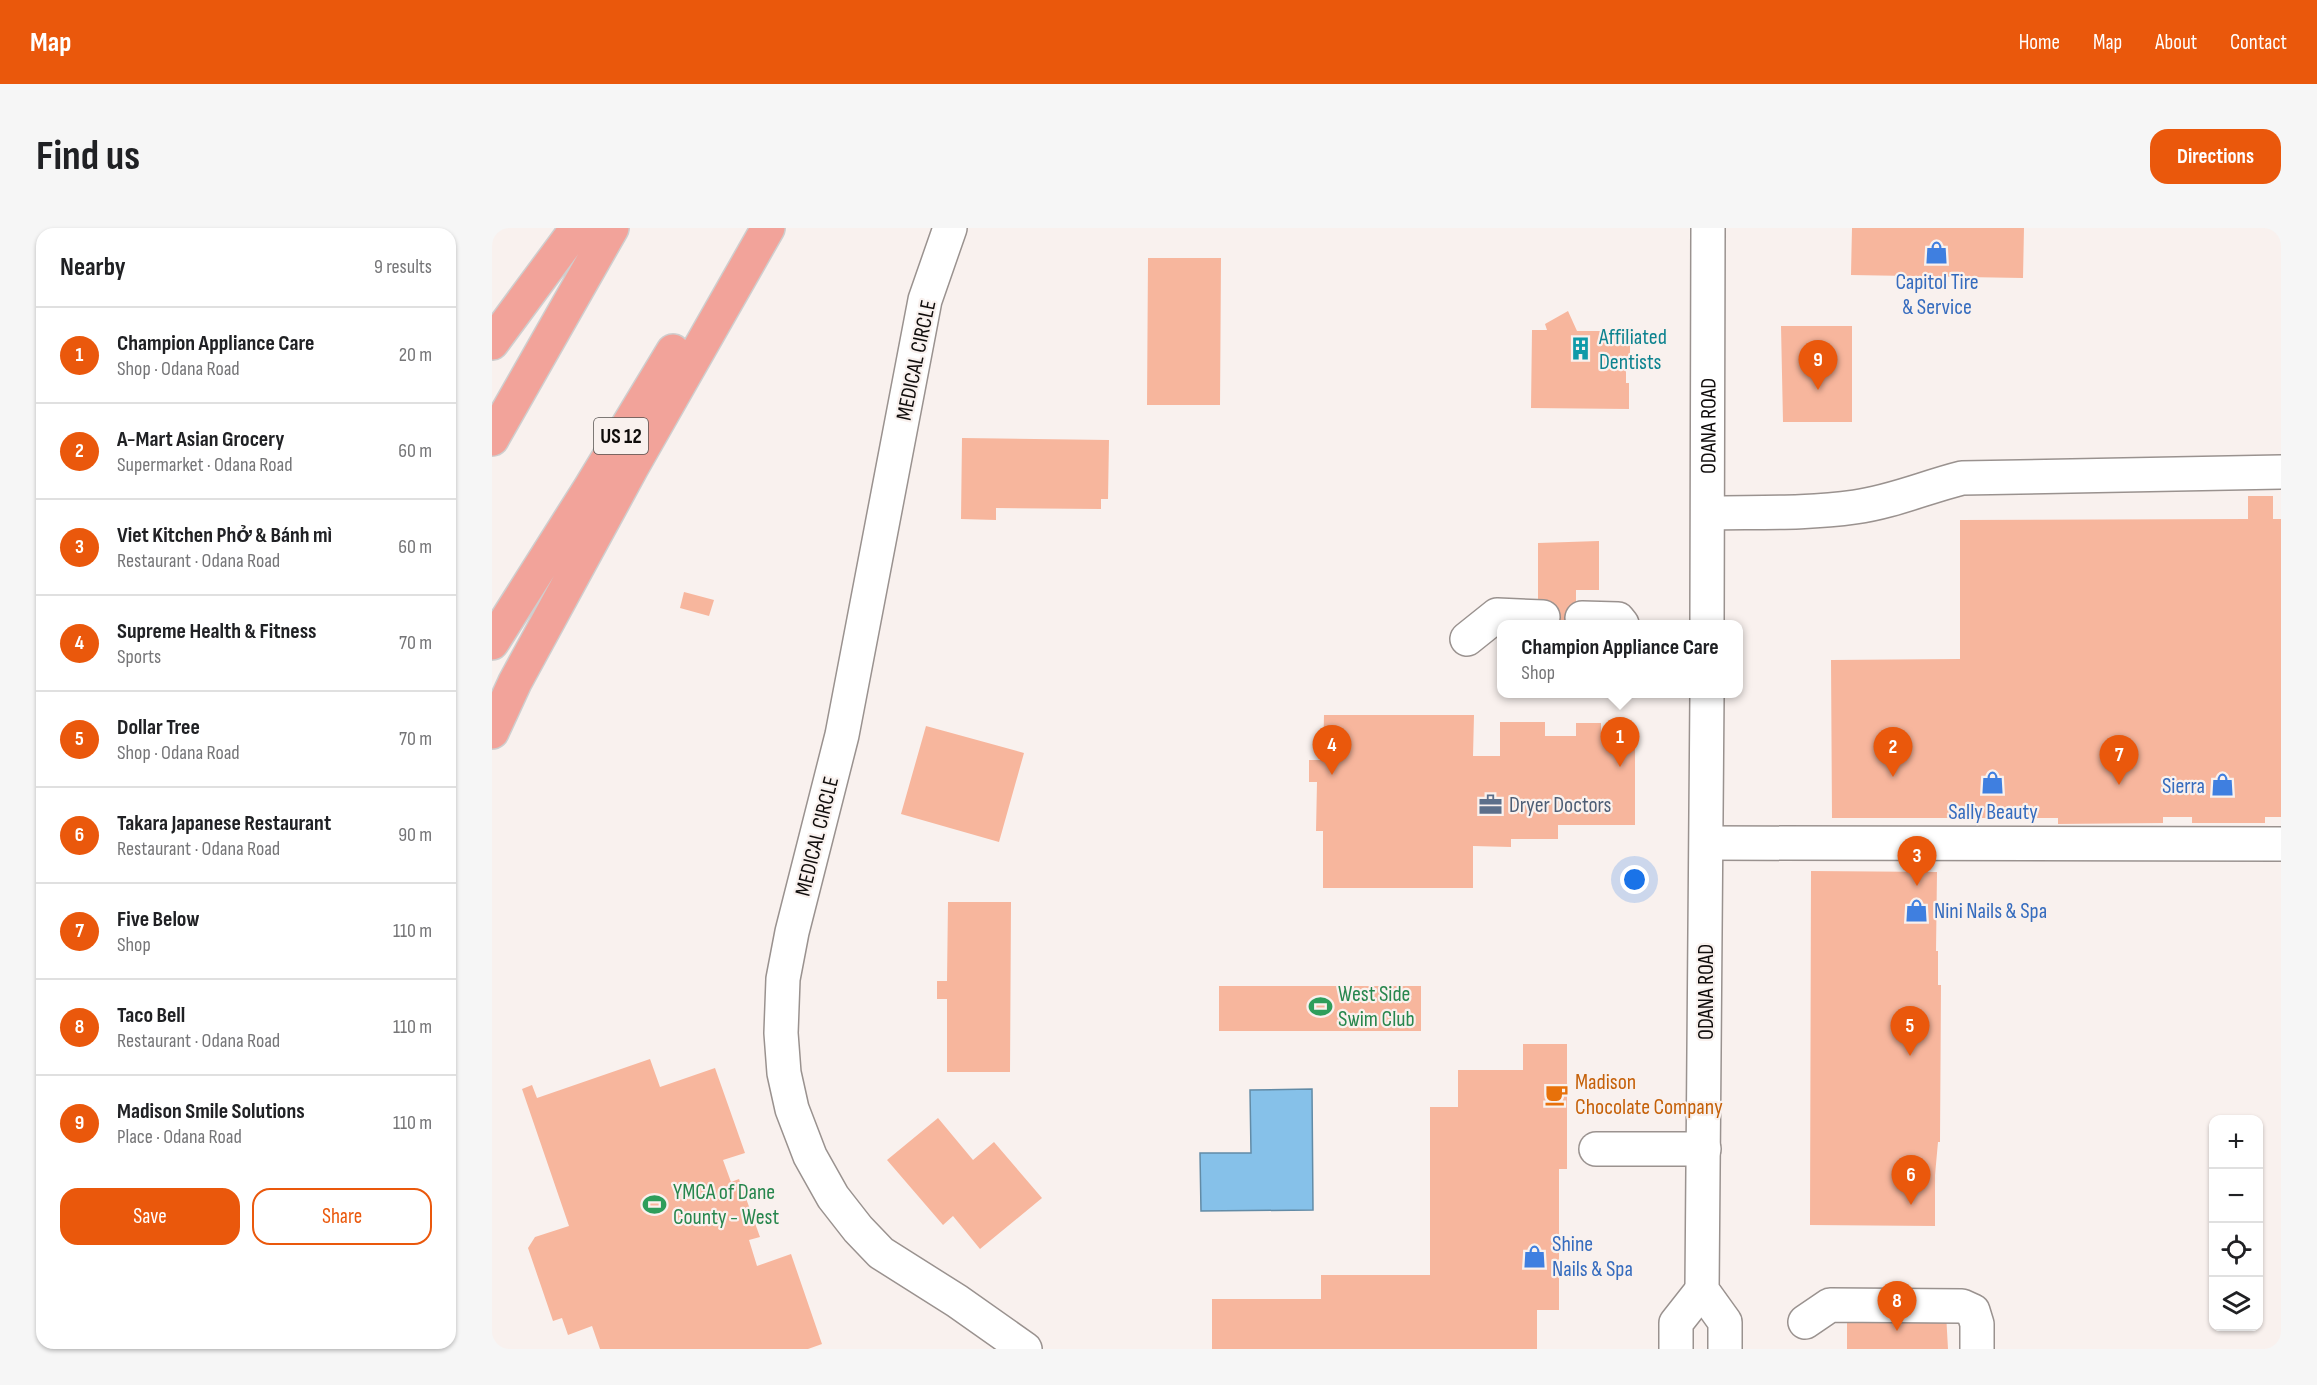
<!DOCTYPE html>
<html lang="en">
<head>
<meta charset="utf-8">
<style>
	:root { --surface:#fff; --page:#f6f6f6; --text:#202124; --muted:#757577; --line:#e0e0e0; --accent:#ea580c }
	body { margin:0; font-family:"Sofia Sans Condensed",sans-serif; background:var(--page); color:var(--text) }
	.controls { position:absolute; right:18px; bottom:18px; display:grid; overflow:hidden; border-radius:12px; box-shadow:0 2px 4px #0004 }
	.controls button { width:54px; height:54px; display:grid; place-items:center; padding:0; border:0; border-bottom:2px solid var(--line); background:var(--surface); color:var(--text); font:30px sans-serif }
	.you { position:absolute; left:1143px; top:652px; width:21px; height:21px; margin:-15px; border:4px solid #fff; border-radius:50%; background:#1a73e8; box-shadow:0 0 0 9px #1a73e833 }
	.badge { display:grid; place-items:center; width:39px; height:39px; border-radius:50%; background:var(--accent); color:#fff; font-size:20px; font-weight:700 }
	.pin { position:absolute; translate:-50% -50px; filter:drop-shadow(0 2px 3px #0008) }
	.pin::after { content:''; position:absolute; top:32px; width:21px; height:18px; background:inherit; clip-path:polygon(0 0,100% 0,50% 100%) }
	.popup { position:absolute; left:1005px; top:392px; width:246px; height:78px; box-sizing:border-box; display:grid; place-content:center; border-radius:12px; background:var(--surface); filter:drop-shadow(0 2px 4px #0005); font-size:20px; white-space:nowrap; color:var(--muted) }
	.popup b { font-size:22px; color:var(--text) }
	.popup::after { content:''; position:absolute; left:50%; top:100%; margin-left:-12px; border:12px solid transparent; border-top-color:var(--surface) }
	.list { margin:0; padding:0; list-style:none }
	h2 { display:flex; justify-content:space-between; align-items:center; height:78px; margin:0; padding:0 24px; font-size:26px }
	h2 small { font-size:20px; font-weight:400; color:var(--muted) }
	.list li { display:grid; grid-template-columns:39px 1fr auto; gap:18px; align-items:center; box-sizing:border-box; height:96px; padding:0 24px; border-top:2px solid var(--line) }
	.list b { display:block; font-size:22px; white-space:nowrap }
	.list p { margin:0; font-size:20px; white-space:nowrap; color:var(--muted) }
	.list em { font-size:20px; font-style:normal; color:var(--muted) }
	.actions { display:flex; gap:12px; padding:18px 24px }
	.actions a { flex:1; padding:14px 0; border:2px solid var(--accent); border-radius:18px; text-align:center; font-size:21px; color:var(--accent) }
	.actions .main { background:var(--accent); color:#fff }
	.icon { flex:none; width:33px; height:33px; fill:none; stroke:currentColor; stroke-width:2; stroke-linecap:round; stroke-linejoin:round }
	.map { position:relative; flex:none; width:1789px; height:1121px; overflow:hidden; border-radius:18px }
	header { display:flex; align-items:center; gap:36px; box-sizing:border-box; height:84px; padding:0 30px; background:var(--accent); color:#fff }
	header strong { font-size:28px }
	nav { display:flex; gap:33px; margin-inline-start:auto; font-size:21px }
	.intro { display:flex; align-items:center; justify-content:space-between; box-sizing:border-box; height:144px; padding:0 36px }
	h1 { margin:0; font-size:42px }
	.button { padding:15px 27px; border-radius:18px; background:var(--accent); color:#fff; font-size:21px; font-weight:700 }
	main { display:flex; gap:36px; padding:0 36px }
	aside { flex:1; background:var(--surface); border-radius:18px; box-shadow:0 2px 4px #0004 }
	.map>svg:first-child { display:block }
	.water { fill:#86c1e9; stroke:#628ba6; stroke-width:1.5 }
	.building { fill:#f7b69d }
	.lines { fill:none; stroke-linecap:round; stroke-linejoin:round }
	.minor-casing { stroke:#9a928f; stroke-width:36 }
	.highway-casing { stroke:#cfcece; stroke-width:36 }
	.minor { stroke:#fff; stroke-width:33 }
	.highway { stroke:#f2a39a; stroke-width:33 }
	.labels { text-anchor:middle; stroke-width:4.5; stroke-linejoin:round; paint-order:stroke }
	.shield { fill:#f9f1ee; stroke:#55514f; stroke-width:1.5 }
	.shield-label { font-size:21px; font-weight:bold; fill:#0f0c0b }
	.shop-label { font-size:22px; fill:#366cbe; stroke:#f9f1ee }
	.culture-label { font-size:22px; fill:#0d838f; stroke:#f9f1ee; text-anchor:start }
	.street-label { font-size:22px; fill:#0f0c0b; stroke:#f9f1ee }
	.service-label { font-size:22px; fill:#4e5e75; stroke:#f9f1ee; text-anchor:start }
	.leisure-label { font-size:22px; fill:#27864d; stroke:#f9f1ee; text-anchor:start }
	.food-label { font-size:22px; fill:#c56008; stroke:#f9f1ee; text-anchor:start }
</style>
</head>
<body>
<header>
<strong>Map</strong>
<nav><a>Home</a><a>Map</a><a>About</a><a>Contact</a></nav>
</header>
<div class="intro"><h1>Find us</h1><a class="button">Directions</a></div>
<main>
<aside>
<h2>Nearby<small>9 results</small></h2>
<ul class="list">
<li><span class="badge">1</span><div><b>Champion Appliance Care</b><p>Shop · Odana Road</p></div><em>20 m</em></li>
<li><span class="badge">2</span><div><b>A-Mart Asian Grocery</b><p>Supermarket · Odana Road</p></div><em>60 m</em></li>
<li><span class="badge">3</span><div><b>Viet Kitchen Phở &amp; Bánh mì</b><p>Restaurant · Odana Road</p></div><em>60 m</em></li>
<li><span class="badge">4</span><div><b>Supreme Health &amp; Fitness</b><p>Sports</p></div><em>70 m</em></li>
<li><span class="badge">5</span><div><b>Dollar Tree</b><p>Shop · Odana Road</p></div><em>70 m</em></li>
<li><span class="badge">6</span><div><b>Takara Japanese Restaurant</b><p>Restaurant · Odana Road</p></div><em>90 m</em></li>
<li><span class="badge">7</span><div><b>Five Below</b><p>Shop</p></div><em>110 m</em></li>
<li><span class="badge">8</span><div><b>Taco Bell</b><p>Restaurant · Odana Road</p></div><em>110 m</em></li>
<li><span class="badge">9</span><div><b>Madison Smile Solutions</b><p>Place · Odana Road</p></div><em>110 m</em></li>
</ul>
<div class="actions"><a class="main">Save</a><a>Share</a></div>
</aside>
<div class="map">
<svg width="1789" height="1121" viewBox="0 0 1789 1121">
	<rect width="100%" height="100%" fill="#f9f1ee"/>
	<path class="water" d="M820,861l1,121 -112,1 -1,-58h51l-1,-63z"/>
	<path class="building" d="M1360,0h172l-1,50 -172,-3z
		M656,30h73l-1,147h-73z
		M1076,83l9,20h53v36h-4v16h3v26l-98,-1 1,-78h15l-2,-6z
		M1289,98h71v96h-69z
		M470,210l147,2 -1,59h-7v10l-105,-1v12l-35,-1z
		M1756,268h25v23h8v298h-16v6h-73v-6h-29v6l-105,1v-6h-226l-1,-158 129,-1v-139l288,-1z
		M1107,313v49h-23v12l8,22h-39l-7,-25v-56z
		M192,364l30,8 -5,16 -29,-8z
		M832,487h150l-1,41h27v-34h45v14h31v-13h25v14h34v88h-77v14h-47v8l-38,-1v42h-150v-57h-7l1,-49h-8v-22h14z
		M434,498l98,27 -25,89 -98,-28z
		M1319,643l126,1 -1,79h2v34h3l-1,157h-2l-3,33v51l-125,-1z
		M456,674h63l-1,170h-63v-73h-10v-18h10z
		M727,758h202v45h-202z
		M1031,816h44v125h-8v141h-22v39h-325v-50h109v-24h109v-168h28v-37h65z
		M158,831l10,28 55,-19 30,85 -22,7 8,22 8,-3 21,58 -11,3 8,26 34,-12 31,90 -14,5h-208l-8,-23 -24,9 -6,-17 -9,3 -25,-73 7,-11 34,-11 -47,-137 10,-4 5,13z
		M446,890l35,42 21,-18 48,56 -62,51 -27,-33 -10,9 -56,-65z
		M1355,1085h99l2,36h-101z"/>
	<g class="lines">
		<defs>
			<g id="minor">
				<path d="M458,0l-25,72 -83,435 -50,197 -9,47 -2,54 3,40 8,36 18,47 23,41 25,32 23,24 76,48 68,48"/>
				<path d="M1216,285c49,-1 99,1 147,-6 37,-5 71,-20 107,-29l319,-6"/>
				<path d="M1090,390l36,1 4,5"/>
				<path id="s1" d="M1215,396l1,-396"/>
				<path d="M975,411l30,-24 46,2"/>
				<path d="M1215,466l-5,596 23,32v27"/>
				<path d="M1215,615l574,1"/>
				<path d="M1104,921h108"/>
				<path d="M1313,1094l25,-17 132,1 11,5 4,13v25"/>
				<path d="M1184,1121v-26l26,-33"/>
			</g>
			<path id="highway" d="M0,115l85,-115
				M0,211l120,-211
				M0,415l98,-155 83,-137
				M0,504l23,-50 117,-215 136,-239"/>
		</defs>
		<use href="#minor" class="minor-casing"/>
		<use href="#highway" class="highway-casing"/>
		<use href="#minor" class="minor"/>
		<use href="#highway" class="highway"/>
	</g>
	<defs>
		<symbol id="shop-bare" viewBox="-9 -9 18 18"><path d="M-5-2.5h2.3a2.7 3.5 0 0 1 5.4 0H5L5.5 6h-11ZM-1.5-2.5h3a1.5 2.3 0 0 0-3 0Z" fill="#3f7fe0" stroke="#f9f1ee" stroke-width="2.5" paint-order="stroke"/></symbol>
		<symbol id="building-bare" viewBox="-9 -9 18 18"><path d="M-4-6H4V6H1V3H-1V6H-4ZM-2.5-4.3h1.7v1.8h-1.7ZM.8-4.3h1.7v1.8H.8ZM-2.5-1h1.7V.8h-1.7ZM.8-1h1.7V.8H.8Z" fill="#0f9aa8" stroke="#f9f1ee" stroke-width="2.5" paint-order="stroke"/></symbol>
		<symbol id="office-bare" viewBox="-9 -9 18 18"><path d="M-6-3h4V-5.5h4V-3h4V5H-6ZM-1-4.5V-3h2v-1.5ZM-6 0V1H6V0Z" fill="#5c6f8a" stroke="#f9f1ee" stroke-width="2.5" paint-order="stroke"/></symbol>
		<symbol id="stadium-bare" viewBox="-9 -9 18 18"><path d="M0-5a6.5 5 0 1 0 0 10a6.5 5 0 1 0 0-10ZM-3.5-1.8h7v3.6h-7Z" fill="#2e9e5b" stroke="#f9f1ee" stroke-width="2.5" paint-order="stroke"/></symbol>
		<symbol id="cafe-bare" viewBox="-9 -9 18 18"><path d="M-5.5-4.5H6V0H3Q3 3.5 0 3.5H-2.5Q-5.5 3.5-5.5 0ZM3-3.2v2h1.7v-2ZM-6 4.5H4V6H-6Z" fill="#e8710a" stroke="#f9f1ee" stroke-width="2.5" paint-order="stroke"/></symbol>
	</defs>
	<g fill-rule="evenodd">
		<use href="#shop-bare" x="1428" y="8" width="33" height="33"/>
		<use href="#building-bare" x="1072" y="104" width="33" height="33"/>
		<use href="#shop-bare" x="1484" y="538" width="33" height="33"/>
		<use href="#shop-bare" x="1714" y="540" width="33" height="33"/>
		<use href="#office-bare" x="982" y="560" width="33" height="33"/>
		<use href="#shop-bare" x="1408" y="666" width="33" height="33"/>
		<use href="#stadium-bare" x="812" y="762" width="33" height="33"/>
		<use href="#cafe-bare" x="1048" y="850" width="33" height="33"/>
		<use href="#stadium-bare" x="146" y="960" width="33" height="33"/>
		<use href="#shop-bare" x="1026" y="1012" width="33" height="33"/>
	</g>
	<g class="labels">
		<rect class="shield" x="102" y="190" width="54" height="36" rx="4.5"/>
		<g class="shield-label">
			<text x="129" y="215">US 12</text>
		</g>
		<g class="shop-label">
			<text x="1445" y="61">Capitol Tire<tspan x="1445" dy="25">&amp; Service</tspan></text>
			<text x="1713" y="565" text-anchor="end">Sierra</text>
			<text x="1501" y="591">Sally Beauty</text>
			<text x="1442" y="690" text-anchor="start">Nini Nails &amp; Spa</text>
			<text x="1060" y="1023" text-anchor="start">Shine<tspan x="1060" dy="25">Nails &amp; Spa</tspan></text>
		</g>
		<g class="culture-label">
			<text x="1107" y="116">Affiliated<tspan x="1107" dy="25">Dentists</tspan></text>
		</g>
		<g class="street-label">
			<text transform="translate(423 132) rotate(-78)" y="8">MEDICAL CIRCLE</text>
			<text dy="8" stroke="none"><textPath href="#s1" startOffset="198">ODANA ROAD</textPath></text>
			<text transform="translate(324 608) rotate(-76)" y="8">MEDICAL CIRCLE</text>
			<text transform="translate(1213 764) rotate(-90)" y="8">ODANA ROAD</text>
		</g>
		<g class="service-label">
			<text x="1017" y="584">Dryer Doctors</text>
		</g>
		<g class="leisure-label">
			<text x="846" y="773">West Side<tspan x="846" dy="25">Swim Club</tspan></text>
			<text x="181" y="971">YMCA of Dane<tspan x="181" dy="25">County - West</tspan></text>
		</g>
		<g class="food-label">
			<text x="1083" y="861">Madison<tspan x="1083" dy="25">Chocolate Company</tspan></text>
		</g>
	</g>
</svg>
<div class="controls">
<button>+</button>
<button>−</button>
<button><svg class="icon" aria-label="locate" viewBox="0 0 24 24"><circle cx="12" cy="12" r="6"/><path d="M12 2v4M12 18v4M2 12h4M18 12h4"/></svg></button>
<button><svg class="icon" aria-label="layers" viewBox="0 0 24 24"><path d="M12 4l9 5-9 5-9-5zM3 14l9 5 9-5"/></svg></button>
</div>
<div class="you"></div>
<div class="pin badge" style="left:1128px;top:539px">1</div>
<div class="popup"><b>Champion Appliance Care</b>Shop</div>
<div class="pin badge" style="left:1401px;top:549px">2</div>
<div class="pin badge" style="left:1425px;top:658px">3</div>
<div class="pin badge" style="left:840px;top:547px">4</div>
<div class="pin badge" style="left:1418px;top:828px">5</div>
<div class="pin badge" style="left:1419px;top:977px">6</div>
<div class="pin badge" style="left:1627px;top:557px">7</div>
<div class="pin badge" style="left:1405px;top:1103px">8</div>
<div class="pin badge" style="left:1326px;top:162px">9</div>
</div>
</main>
</body>
</html>
